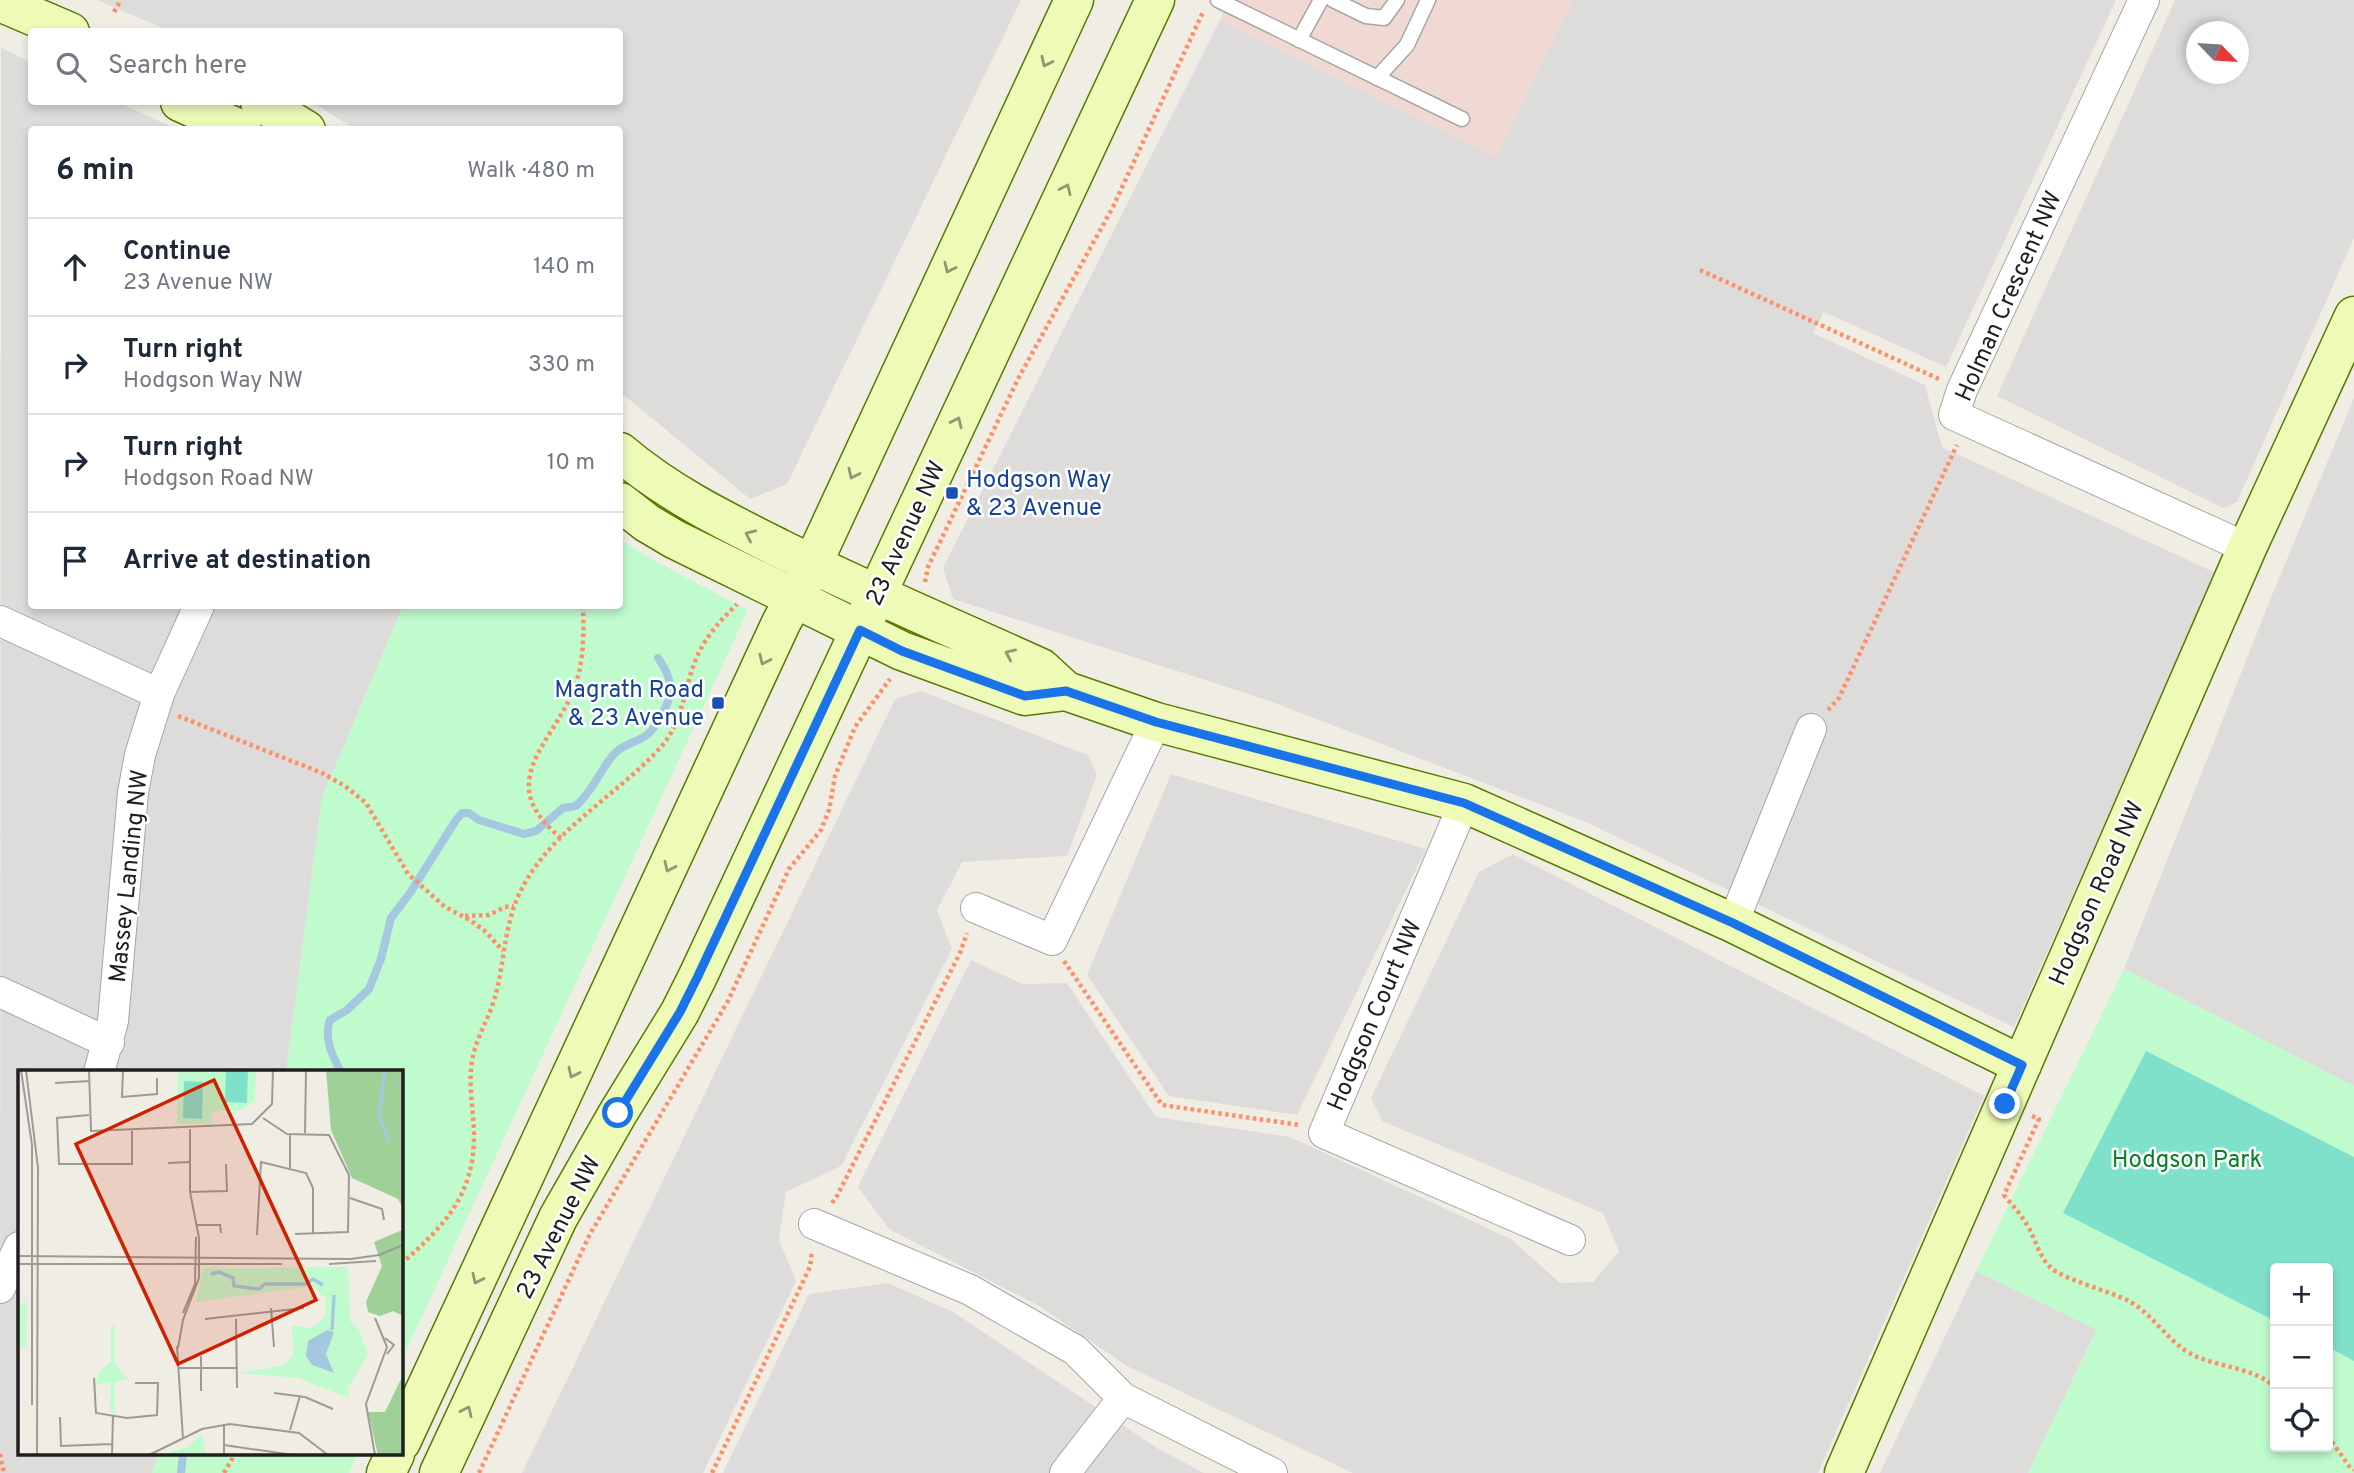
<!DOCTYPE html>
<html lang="en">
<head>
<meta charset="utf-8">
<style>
	:root { --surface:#fff; --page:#f6f6f7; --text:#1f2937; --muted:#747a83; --line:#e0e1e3 }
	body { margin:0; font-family:Overpass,sans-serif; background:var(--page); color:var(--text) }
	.controls { position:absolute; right:21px; bottom:21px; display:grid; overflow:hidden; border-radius:7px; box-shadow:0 4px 10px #0003 }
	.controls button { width:63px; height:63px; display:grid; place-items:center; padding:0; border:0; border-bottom:2px solid var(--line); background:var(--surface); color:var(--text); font:35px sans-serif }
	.compass { position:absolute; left:2186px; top:21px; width:63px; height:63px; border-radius:50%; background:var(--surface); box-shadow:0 4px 10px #0003; rotate:115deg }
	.stop { position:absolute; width:21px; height:21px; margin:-16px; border:5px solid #1a73e8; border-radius:50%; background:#fff }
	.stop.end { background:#1a73e8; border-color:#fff; box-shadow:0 2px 7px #0008 }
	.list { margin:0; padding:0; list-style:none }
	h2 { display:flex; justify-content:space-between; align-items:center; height:91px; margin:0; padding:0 28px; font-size:30px }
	h2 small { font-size:23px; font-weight:400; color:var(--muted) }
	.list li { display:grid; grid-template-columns:46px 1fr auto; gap:21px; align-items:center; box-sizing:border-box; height:98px; padding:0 28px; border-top:2px solid var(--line) }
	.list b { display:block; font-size:26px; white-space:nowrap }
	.list p { margin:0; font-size:23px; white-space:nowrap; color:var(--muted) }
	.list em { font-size:23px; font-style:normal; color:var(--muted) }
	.icon { flex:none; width:38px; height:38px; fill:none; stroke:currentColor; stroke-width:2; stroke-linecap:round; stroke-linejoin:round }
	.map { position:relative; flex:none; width:2354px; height:1473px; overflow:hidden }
	.search { position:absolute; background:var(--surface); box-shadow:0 4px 10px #0003; left:28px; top:28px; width:595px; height:77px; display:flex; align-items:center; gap:18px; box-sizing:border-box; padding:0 24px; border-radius:7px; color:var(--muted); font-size:26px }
	.panel { position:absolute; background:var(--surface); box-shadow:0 4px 10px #0003; left:28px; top:126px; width:595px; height:483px; border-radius:7px }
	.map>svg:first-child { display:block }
	.residential { fill:#dddcdb; fill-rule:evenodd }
	.commercial { fill:#f1d9d3 }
	.park { fill:#c0fbce; fill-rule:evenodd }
	.pitch { fill:#80e1cb }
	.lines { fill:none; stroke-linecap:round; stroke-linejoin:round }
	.stream { stroke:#a3c8df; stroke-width:8 }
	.lane-casing { stroke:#a6a6a6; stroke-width:17 }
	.street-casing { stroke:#a6a6a6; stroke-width:32 }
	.secondary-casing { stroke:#597a02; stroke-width:41 }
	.path { stroke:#fe8f67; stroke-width:4.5; stroke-dasharray:3.5 3.5; stroke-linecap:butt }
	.lane { stroke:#fff; stroke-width:14 }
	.street { stroke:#fff; stroke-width:30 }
	.secondary { stroke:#edfbb7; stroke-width:38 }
	.oneway { stroke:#909873 }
	.route { stroke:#1a73e8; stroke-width:9 }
	.transit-dot { fill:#1a4fb4; stroke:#fff; stroke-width:2.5 }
	.labels { text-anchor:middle; stroke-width:5; stroke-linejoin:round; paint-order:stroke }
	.street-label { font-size:24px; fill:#1f1f1f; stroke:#fff }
	.transit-label { font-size:24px; fill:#164399; stroke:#fff; text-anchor:start }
	.park-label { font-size:24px; fill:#088126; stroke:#fff }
	.inset-river { fill:none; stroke:#a3c8df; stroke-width:3.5 }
	.inset-road { fill:none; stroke:#9c9b95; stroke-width:2 }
	.view { fill:#cd2100; fill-opacity:0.15; stroke:#cd2100; stroke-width:3.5 }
	.inset-edge { fill:none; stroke:#1f1f1f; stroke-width:3.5 }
</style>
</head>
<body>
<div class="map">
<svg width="2354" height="1473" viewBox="0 0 2354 1473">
	<rect width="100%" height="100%" fill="#f0eee4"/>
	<path class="residential" d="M97,0h924l-234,484 -37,15 -130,-107v-262l-265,-1 -43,-27h308v-70l-451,-1z
		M1572,0h544l-170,367 -122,-55 -11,21 112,52 17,62 274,126 -202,454 -428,-205 -322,-123 -311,-100 -10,-31 277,-548 276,137z
		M2175,0h179v238l-117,264 -14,6 -226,-112zM2196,32h42v42h-42z
		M1,48l30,14 1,40h85l60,27 -145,1v476h371l-81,192 -36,274h-267v382h140l-7,19h-152z
		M2354,398v688l-230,-117 146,-369z
		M921,691l167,64 9,20 -30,81 -105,6 -25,48 15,39 -111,217 -55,26 -7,48 17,41 -93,192h-181l373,-774z
		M1171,774l255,75 -129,266 -128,-19 -82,-121z
		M1513,854l471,242 -166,377h-465l-226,-107 -88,-60 -150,-77 -31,-42 113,-227 51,24 45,-1 89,134 134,20 221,102 49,44 33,-1 26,-31 -16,-38 -221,-92 -11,-23 108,-226z
		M1976,1271l121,58 -69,144h-148z
		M888,1283l65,29 204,136 47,25h-481l86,-179z"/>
	<path class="commercial" d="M1229,0h343l-76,157 -276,-137z"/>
	<path class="park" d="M620,539l33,21 95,50 -347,752v-290h-115l36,-274 81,-192h217z
		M2124,969l230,117v387h-326l69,-143 -121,-59zM2275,1268h53v179h-53z
		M159,1454h199l-9,19h-197z"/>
	<path class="pitch" d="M2146,1051l208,106v204l-26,-14v-79h-53v53l-212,-108z"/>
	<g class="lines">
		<path class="stream" d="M341,1072c-8,-15 -18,-34 -11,-52l17,-10 22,-21 12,-30 10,-41 19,-25 46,-73 6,-7h7l10,7 45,14 12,-3 27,-23 13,-2c17,-15 24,-36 38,-52 10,-11 22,-11 33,-19 5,-4 10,-12 13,-17 14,-23 14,-38 -2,-60
			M181,1473l2,-19"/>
		<defs>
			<path id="lane" d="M1218,0l244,119
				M1333,0l33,16 18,2 13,-18
				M1299,40l22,-40
				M1377,78l30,-33 21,-45"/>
			<path id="street" d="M2144,0l-182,390 -8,25 293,133
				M0,621l159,73
				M1464,803l-140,330 246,107
				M976,908l76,32 104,-218
				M1733,923l78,-194
				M0,992l109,51
				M99,1072l14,-51 20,-228 7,-38 19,-61 40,-88
				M814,1224l156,66 105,60 48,48 149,75
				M0,1288l19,-41
				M1065,1473l58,-75"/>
			<path id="secondary" d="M0,2l70,30
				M180,102l62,28
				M260,102l46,28
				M620,452c48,41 103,68 159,96 86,43 174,80 262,120l25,23 90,31 308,81 269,120 289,142
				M620,502l27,21 27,16 228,112 123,45 41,-5
				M401,1442l380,-819 31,-58 262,-565
				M386,1473l9,-19
				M439,1473l119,-255 60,-105 62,-101 18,-36 457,-976
				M1844,1473l403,-925 107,-232"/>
		</defs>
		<use href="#lane" class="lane-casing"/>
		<use href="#street" class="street-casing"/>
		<use href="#secondary" class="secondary-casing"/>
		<path class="path" d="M114,12l7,-12
			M1700,270l239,109
			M925,582l3,-15 91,-190 94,-170 90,-195
			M1828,710l11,-12 118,-253
			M178,716l144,57 23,13 21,17 42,71 37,33 25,13 16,12 17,19
			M561,838c-70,-57 -7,-94 14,-152 9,-26 9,-53 8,-80
			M465,916l24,-1 16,-8 9,-1
			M1064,961l98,144 138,20
			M2032,1116l7,3 -35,76c8,10 17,19 23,30 9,14 11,30 23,42 14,13 60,24 79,34 23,13 36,36 57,50 27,17 64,14 89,36
			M832,1203l5,-7 123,-243 7,-20
			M401,1264c42,-37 73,-68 73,-128 0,-25 -6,-49 -2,-74 3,-23 17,-43 23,-65 9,-32 9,-67 22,-98 28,-66 98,-101 144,-152 22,-25 23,-59 35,-88 9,-22 25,-39 41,-55
			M2328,1436l21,30 5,4
			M0,1454l4,19
			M224,1473l11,-19
			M479,1473l111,-239 138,-233 61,-132 32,-39 8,-20 6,-34 20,-49 35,-48
			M712,1473l98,-206 2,-16"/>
		<use href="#lane" class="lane"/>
		<use href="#street" class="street"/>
		<use href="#secondary" class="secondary"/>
	</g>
	<defs><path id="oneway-chevron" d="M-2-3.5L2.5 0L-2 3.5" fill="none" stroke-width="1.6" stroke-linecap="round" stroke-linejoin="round" transform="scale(1.75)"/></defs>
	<g class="oneway">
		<use href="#oneway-chevron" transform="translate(1046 62) rotate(115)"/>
		<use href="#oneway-chevron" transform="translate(1066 189) rotate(-65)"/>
		<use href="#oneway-chevron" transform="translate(949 268) rotate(115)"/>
		<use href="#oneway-chevron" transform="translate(957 422) rotate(-65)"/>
		<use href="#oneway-chevron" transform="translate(853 474) rotate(115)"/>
		<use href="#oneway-chevron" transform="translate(750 535) rotate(-155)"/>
		<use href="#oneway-chevron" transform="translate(1010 654) rotate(-156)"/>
		<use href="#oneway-chevron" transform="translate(764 660) rotate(115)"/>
		<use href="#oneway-chevron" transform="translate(669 867) rotate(115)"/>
		<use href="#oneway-chevron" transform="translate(573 1073) rotate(115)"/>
		<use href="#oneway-chevron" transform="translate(477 1279) rotate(115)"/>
		<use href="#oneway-chevron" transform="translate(467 1411) rotate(-65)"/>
	</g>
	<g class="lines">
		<path class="route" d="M618,1113l62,-101 18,-36 162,-346 42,21 123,45 41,-5 90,31 308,81 269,120 289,142 -17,39"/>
	</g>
	<g class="transit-dot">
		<rect x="945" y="486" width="14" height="14" rx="3.5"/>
		<rect x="711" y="696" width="14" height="14" rx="3.5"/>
	</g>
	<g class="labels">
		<g class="street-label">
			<text transform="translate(2008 296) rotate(-66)" y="8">Holman Crescent NW</text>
			<text transform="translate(905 533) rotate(-65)" y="8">23 Avenue NW</text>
			<text transform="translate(128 876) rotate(-84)" y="8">Massey Landing NW</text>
			<text transform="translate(2096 893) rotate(-66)" y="8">Hodgson Road NW</text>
			<text transform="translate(1374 1015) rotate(-67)" y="8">Hodgson Court NW</text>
			<text transform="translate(558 1227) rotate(-63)" y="8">23 Avenue NW</text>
		</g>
		<g class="transit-label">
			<text x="966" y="487">Hodgson Way<tspan x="966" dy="28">&amp; 23 Avenue</tspan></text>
			<text x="704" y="697" text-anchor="end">Magrath Road<tspan x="704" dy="28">&amp; 23 Avenue</tspan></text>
		</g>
		<g class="park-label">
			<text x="2187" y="1167">Hodgson Park</text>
		</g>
	</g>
	<g transform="translate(18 1070)">
		<rect width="385" height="385" fill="#f0eee4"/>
		<path d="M308,0h77v138l-5,-9 -46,-21 -21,-48zM385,148v98l-10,-5 -13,5 -12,-4 -2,-10 16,-36 -8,-24 28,-12zM385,305v80h-25l-10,-43h17z" fill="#9fd098"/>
		<path d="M160,0h78l-1,30 -16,11h-27l-1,13h-34zM330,197l2,54 10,10 8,24 -20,32 1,11 -51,-20 -60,-5 43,-7 12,-11 -1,-29 20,2 13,-12 1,-17 -13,-13 -117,16 7,-34zM0,233h9l-1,43 -8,2zM93,256h4v38l13,15 -13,4v31l-5,-3 1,-28 -15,1 3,-12 12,-11zM184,364l4,21h-44l25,-8z" fill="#c0fbce"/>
		<path d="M208,0h22l-1,33 -22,-1zM166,11l19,1 -1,37 -19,-1z" fill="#80e1cb"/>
		<path d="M309,260l7,2 -8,22 8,19 -22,-8 -6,-9 2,-15z" fill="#a3c8df"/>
		<path class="inset-river" d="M367,0l-6,46 10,26M193,204l8,-2 14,6 1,8 25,3 6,-5h41l7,-5 10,6M314,260l2,-35"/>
		<path class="inset-road" d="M3,0l11,75v260M8,0l12,98 -1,287M71,0l2,61 161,-7 20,-20 1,-34M105,0l-1,27 35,-3v-16M37,13l34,-2M71,45l-32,3 2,46h73v-33M245,48l24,16 42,1 20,40 -1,57 -53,2M287,63l1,-63M150,93l21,-1M272,98v-34M172,122l37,-1 -1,-27M332,128l32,11 2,11M178,155h24l1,8M239,165l4,-73 45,11 7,15v46M0,186l333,3 28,-4 24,-10M0,194h264M311,194l47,-3M253,238l3,39M165,243l12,-29 1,-47M187,249l99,-11M218,249l1,69M367,268l9,7 -7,9M159,276l6,93M160,278l5,-28 16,-42v-40l-9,-46v-63M183,286v35M161,298h58M76,308l2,35 31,5 30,-3 1,-32h-23M256,323l31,4 28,12M42,347l1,29 51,-2M272,360l10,-34M206,375l69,10M94,385l1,-39M131,385l53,-26 28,-5 69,9 29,22M206,385v-31M357,385l-9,-51 21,-57 -12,-29"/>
		<path class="view" d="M196,10l102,220 -138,64 -102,-220z"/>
		<rect width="385" height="385" class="inset-edge"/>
	</g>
</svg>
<div class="controls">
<button>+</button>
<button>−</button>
<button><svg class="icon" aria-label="locate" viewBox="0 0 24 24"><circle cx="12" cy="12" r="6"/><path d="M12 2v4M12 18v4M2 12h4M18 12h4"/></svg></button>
</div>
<svg class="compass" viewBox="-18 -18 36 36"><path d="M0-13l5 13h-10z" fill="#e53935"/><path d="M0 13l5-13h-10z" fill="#747a83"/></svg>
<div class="stop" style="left:618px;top:1113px"></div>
<div class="stop end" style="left:2005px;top:1104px"></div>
<div class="search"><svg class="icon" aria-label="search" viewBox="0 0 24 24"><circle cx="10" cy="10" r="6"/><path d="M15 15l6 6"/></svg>Search here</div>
<section class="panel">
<h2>6 min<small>Walk · 480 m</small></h2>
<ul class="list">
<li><svg class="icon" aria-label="ahead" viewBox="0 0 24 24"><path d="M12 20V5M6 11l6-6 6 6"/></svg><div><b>Continue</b><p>23 Avenue NW</p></div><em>140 m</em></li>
<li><svg class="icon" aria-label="right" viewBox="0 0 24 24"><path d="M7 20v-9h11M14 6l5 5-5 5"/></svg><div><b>Turn right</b><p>Hodgson Way NW</p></div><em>330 m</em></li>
<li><svg class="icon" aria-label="right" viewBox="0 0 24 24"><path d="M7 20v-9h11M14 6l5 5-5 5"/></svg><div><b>Turn right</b><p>Hodgson Road NW</p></div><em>10 m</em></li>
<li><svg class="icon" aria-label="arrive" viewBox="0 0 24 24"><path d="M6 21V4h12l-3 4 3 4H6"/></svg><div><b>Arrive at destination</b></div></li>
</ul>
</section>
</div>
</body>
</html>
